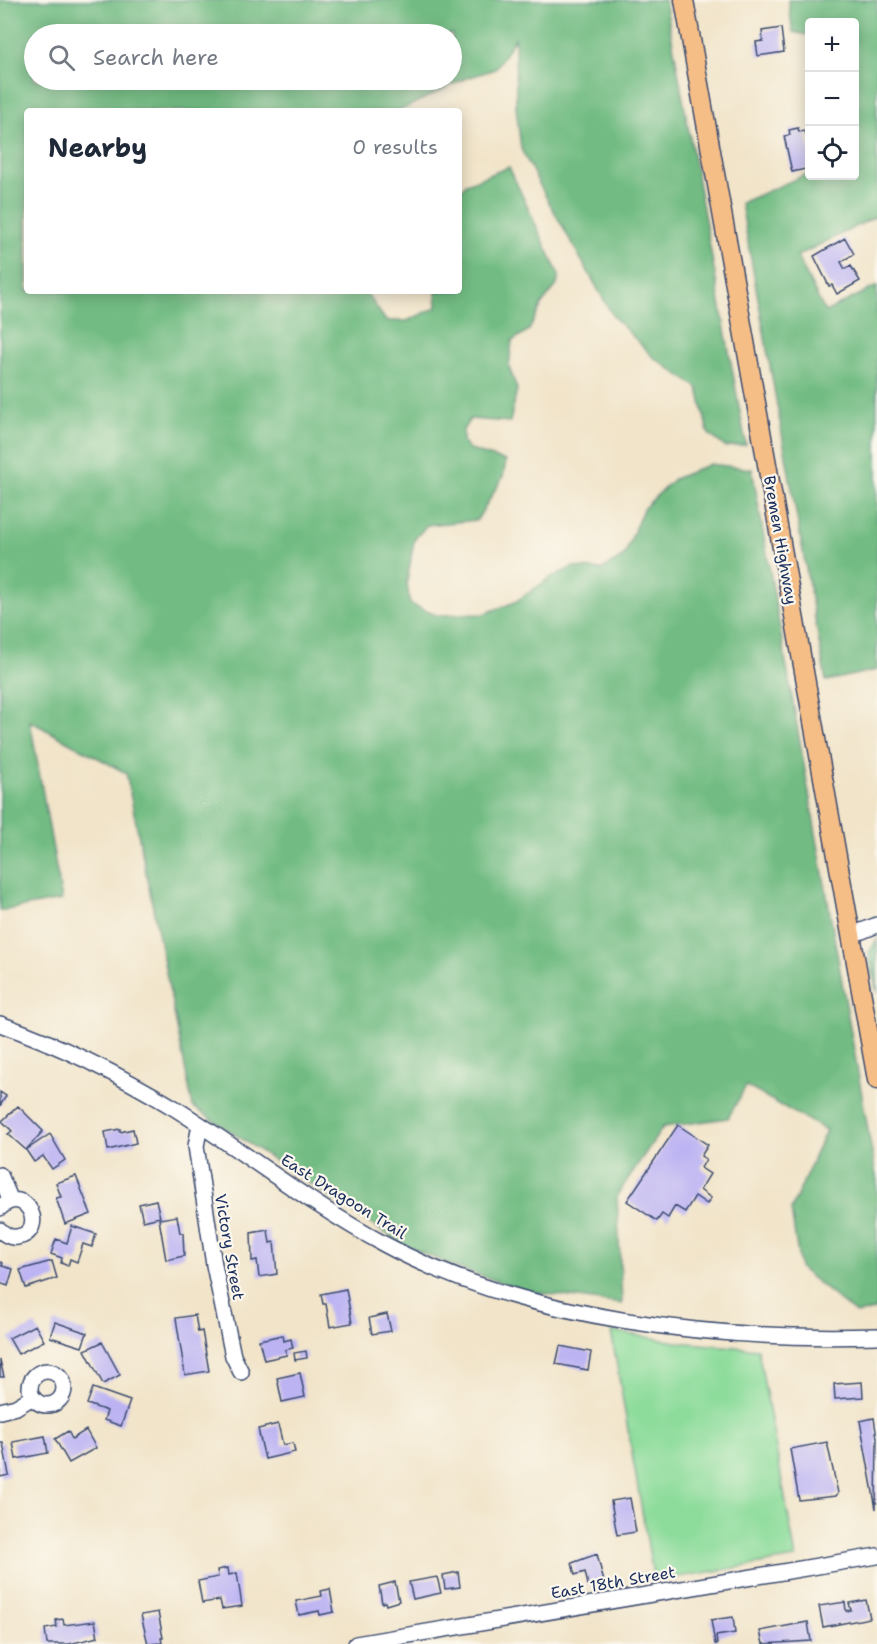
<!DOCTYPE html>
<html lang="en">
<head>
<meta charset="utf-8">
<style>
	:root { --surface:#fff; --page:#f6f6f7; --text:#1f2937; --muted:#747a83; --line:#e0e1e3 }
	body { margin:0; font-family:"Shantell Sans",sans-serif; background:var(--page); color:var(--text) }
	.controls { position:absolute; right:18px; top:18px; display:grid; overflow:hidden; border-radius:6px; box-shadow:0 3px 15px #0003 }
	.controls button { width:54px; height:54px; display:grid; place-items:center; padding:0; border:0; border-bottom:2px solid var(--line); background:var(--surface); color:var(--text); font:30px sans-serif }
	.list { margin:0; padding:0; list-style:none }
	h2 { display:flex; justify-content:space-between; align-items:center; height:78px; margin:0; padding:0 24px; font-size:26px }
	h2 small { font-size:20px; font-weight:400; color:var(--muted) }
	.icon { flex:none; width:33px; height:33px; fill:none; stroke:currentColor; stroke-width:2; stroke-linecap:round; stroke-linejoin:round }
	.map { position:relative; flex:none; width:877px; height:1644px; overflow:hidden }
	.search { position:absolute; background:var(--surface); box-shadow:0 3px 15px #0003; left:24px; top:24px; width:438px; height:66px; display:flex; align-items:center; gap:15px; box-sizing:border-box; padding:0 21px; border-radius:33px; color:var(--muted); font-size:22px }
	.panel { position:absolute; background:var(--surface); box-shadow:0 3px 15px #0003; left:24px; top:108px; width:438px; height:186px; border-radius:6px }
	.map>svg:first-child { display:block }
	.green { fill:#8ddc9b; stroke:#54867c; stroke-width:1.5 }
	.forest { fill:#72bc83; stroke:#467670; stroke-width:1.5; fill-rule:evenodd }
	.building { fill:#bcb3f3 }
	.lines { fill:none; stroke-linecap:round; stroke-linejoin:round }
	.minor-casing { stroke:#3b4a6e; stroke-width:18 }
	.major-casing { stroke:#3b4a6e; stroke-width:21 }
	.minor { stroke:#fff; stroke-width:15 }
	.major { stroke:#f6be87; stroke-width:18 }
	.labels { text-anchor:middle; stroke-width:4.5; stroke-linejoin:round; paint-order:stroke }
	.street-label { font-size:16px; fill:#1b2f5e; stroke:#fbf7ec }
</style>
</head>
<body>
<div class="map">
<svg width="877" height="1644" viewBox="0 0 877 1644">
	<rect width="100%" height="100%" fill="#fbf7ec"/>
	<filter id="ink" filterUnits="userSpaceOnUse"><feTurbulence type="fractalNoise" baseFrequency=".0167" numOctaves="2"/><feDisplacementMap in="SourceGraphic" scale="12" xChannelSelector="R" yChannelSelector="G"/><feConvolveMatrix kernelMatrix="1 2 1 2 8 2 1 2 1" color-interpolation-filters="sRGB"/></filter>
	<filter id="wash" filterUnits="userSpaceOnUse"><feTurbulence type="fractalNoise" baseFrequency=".008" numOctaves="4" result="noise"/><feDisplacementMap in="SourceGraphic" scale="24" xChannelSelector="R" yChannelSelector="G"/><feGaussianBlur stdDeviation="1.35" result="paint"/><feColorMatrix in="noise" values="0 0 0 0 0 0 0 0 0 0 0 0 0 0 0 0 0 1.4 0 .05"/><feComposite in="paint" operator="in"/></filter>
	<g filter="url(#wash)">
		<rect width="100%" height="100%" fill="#f1e4c9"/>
		<path class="green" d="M611,1331l65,11 82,7 38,209 -142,23z"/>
		<path class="forest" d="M0,0h665l81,445 -21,2 -17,-14 -10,-45 -45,-31 -40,-41 -66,-117 -26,-50 -5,-42 -1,-69 -20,31 -31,10 -65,32h-372v180h338l21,30h21l30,-14 -1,-16h23v-98l7,-9 43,-17 50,108 -2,10 -15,19 -13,26 -17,11 -3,26 8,22 -7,33 -40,-3 -7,11v13l7,7 36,11 -3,16 -26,43 -50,5 -13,15 -7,43 3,21 26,11 47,-1 32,-12 38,-26 21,-9 27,3 23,-14 19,-47 31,-30 36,-15 42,5 125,712v126l-3,3 -18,4 -56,-46 -9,-58 35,-80 -80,-44 -18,32 -65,9 -46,68 5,109 -96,-13 -71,-24 -53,-23 -209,-137 -67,-334 -96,-52 32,179 -62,11zM34,34h418v46h-418z
			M788,0h89v216l-80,40 28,56 52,-26v384l-51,11 -85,-478 68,-30 1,3h44v-154h-44l-1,13 -16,-3z
			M877,939v55l-8,-41z"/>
		<g id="blocks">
			<path class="building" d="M781,28l3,24 -26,4 -2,-14 7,-1 -1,-10z
				M798,128l1,4 6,-1 5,18v19l-18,4 -8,-36 6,-1 -1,-5z
				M845,238l9,16 -13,8 4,7 6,-3 9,15 -23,13 -5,-9 -3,1 -15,-30z
				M0,1092l6,4 -6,10z
				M18,1106l25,25 -17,19 24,-16 15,26 -13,9 -9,-13 -9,6 -8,-12 -18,-16 4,-3 -10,-10z
				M678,1125l30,20 -7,11 5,3 -5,9 9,6 -10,16 11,8 -4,6 -12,-8 -10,16 -10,-6 -7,12 -6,-4 -5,7 -30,-20z
				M120,1129v3l13,-3 3,14 -28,7 -3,-18z
				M76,1176l15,38 -26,10 -9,-26 5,-1 -5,-14z
				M156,1200l4,17 -17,4 -4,-17z
				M177,1216l3,17h3l1,23 -18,4 -7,-41z
				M72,1226l24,8 -4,13 -9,-3 -6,18 -7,-3 -2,7 -7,-3 1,-5 -11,-4 5,-15 11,4z
				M268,1230l2,13 4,-1 3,32 -18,3 -2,-17 -5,1 -1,-28z
				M52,1261l5,17 -31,10 -6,-18z
				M0,1262l3,1 -1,3 11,3 -5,17 -8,-3z
				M346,1289l6,34 -22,4 -4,-23h-3l-2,-10z
				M387,1314l4,17 -19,3 -3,-16z
				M195,1315l3,17 4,-1 7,40 -24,4 -9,-57z
				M55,1322l32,11 -5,14 -32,-10z
				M35,1325l9,16 -26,13 -9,-16z
				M283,1335l1,6 7,-2 2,9 -8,2 2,5 -23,5 -5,-20z
				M102,1342l18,33 -17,9 -18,-34z
				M560,1346l31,6 -3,18 -32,-6z
				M306,1351l1,7 -12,2 -1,-7z
				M0,1360l4,17h-4z
				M300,1373l5,24 -23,5 -5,-24z
				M862,1382l1,15 -28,2 -1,-15z
				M93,1388l37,13 -9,25 -17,-6 3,-9 -20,-7z
				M874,1418l3,20 -1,71 -16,-88z
				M278,1424l5,21 10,-2 2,9 -30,7 -7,-30z
				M86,1430l10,18 -27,15 -14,-24 13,-8 4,8z
				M45,1436l3,17 -32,6 -3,-17z
				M827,1442l11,51 -2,3 -37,4 -9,-51z
				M0,1443h3l6,32 -9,2z
				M630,1498l6,34 -19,3 -6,-34z
				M597,1554l7,28 -16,3 -3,-13 -10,3 -3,-12z
				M228,1568l1,7 8,-2 5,33 -20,3 -2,-9 -18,3 -4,-22 20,-4 -1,-7z
				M458,1572l2,15 -15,2 -2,-14z
				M437,1577l4,16 -28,6 -4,-17z
				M395,1582l4,19 -13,4 -1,-3 -3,1 -3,-17z
				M330,1589l4,23 -14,3 -1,-4 -20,4 -3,-14 26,-5 -1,-5z
				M866,1600l4,18 -47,9 -4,-21 26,-4 1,9 5,-1 -2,-7z
				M158,1612l5,26h-2l1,5 -14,1 -7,-29z
				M733,1617l2,16 -19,3 1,8h-2l-4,-24z
				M63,1619l1,6 31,-4 3,16 -29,7h-22l-2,-15 12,-2 -1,-7z
				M808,1622l3,19 -48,3 -3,-13z"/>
		</g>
	</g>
	<g filter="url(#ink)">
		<use href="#blocks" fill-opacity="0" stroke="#3b4a6e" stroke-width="1.5"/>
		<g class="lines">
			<defs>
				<path id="minor" d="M852,935l25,-10
					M0,1024c62,22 120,51 176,85 70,44 135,96 208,135 139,76 337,97 493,92
					M200,1125l-4,21 18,119 19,91 8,16
					M0,1175l11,26
					M0,1208c26,-26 49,24 17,29 -7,1 -12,-2 -17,-7
					M30 1388a17 17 0 1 1 34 0a17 17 0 1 1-34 0Z
					M0,1411l16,-4 15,-9
					M356,1644l521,-88"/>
				<path id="major" d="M684,0l193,1080"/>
			</defs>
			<use href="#minor" class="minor-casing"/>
			<use href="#major" class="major-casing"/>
			<use href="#minor" class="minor"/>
			<use href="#major" class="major"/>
		</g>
	</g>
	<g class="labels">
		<g class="street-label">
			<text transform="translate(781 540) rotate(80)" y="6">Bremen Highway</text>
			<text transform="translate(344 1196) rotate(32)" y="6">East Dragoon Trail</text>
			<text transform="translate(230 1247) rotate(80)" y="6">Victory Street</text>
			<text transform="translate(613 1582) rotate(-10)" y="6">East 18th Street</text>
		</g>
	</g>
</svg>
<div class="controls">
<button>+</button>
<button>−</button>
<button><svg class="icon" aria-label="locate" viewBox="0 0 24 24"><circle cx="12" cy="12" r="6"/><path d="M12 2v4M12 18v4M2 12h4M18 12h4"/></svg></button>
</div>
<div class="search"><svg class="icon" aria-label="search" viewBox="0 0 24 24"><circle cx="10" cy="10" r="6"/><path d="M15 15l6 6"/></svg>Search here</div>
<section class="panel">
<h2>Nearby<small>0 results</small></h2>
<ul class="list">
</ul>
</section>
</div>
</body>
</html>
